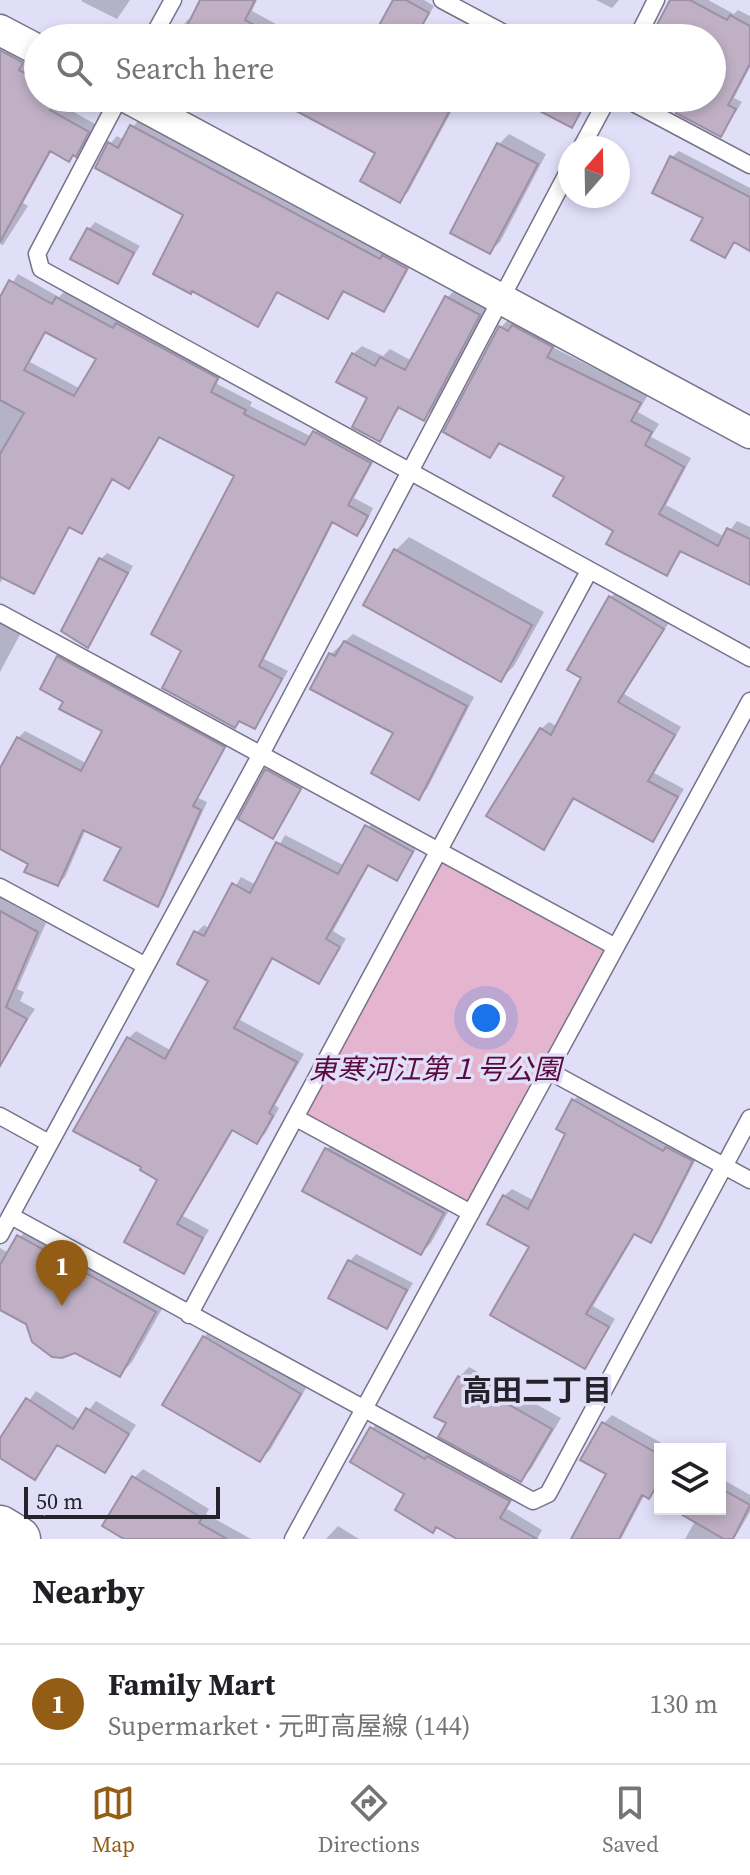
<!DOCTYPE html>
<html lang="en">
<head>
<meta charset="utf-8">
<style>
	:root { --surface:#fff; --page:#f2f2f2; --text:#202124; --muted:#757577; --line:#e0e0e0; --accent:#945d15 }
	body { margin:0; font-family:"Source Serif 4","Noto Sans JP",serif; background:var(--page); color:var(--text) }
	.controls { position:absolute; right:24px; bottom:24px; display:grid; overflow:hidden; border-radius:0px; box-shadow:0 4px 12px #0003 }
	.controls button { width:72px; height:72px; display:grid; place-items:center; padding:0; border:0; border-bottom:2px solid var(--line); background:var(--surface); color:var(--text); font:40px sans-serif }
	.compass { position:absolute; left:558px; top:136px; width:72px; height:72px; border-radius:50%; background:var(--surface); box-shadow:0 4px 12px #0003; rotate:20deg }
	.scale { position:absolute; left:24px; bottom:20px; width:196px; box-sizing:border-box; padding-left:8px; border:4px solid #24232c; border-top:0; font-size:22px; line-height:28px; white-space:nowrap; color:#24232c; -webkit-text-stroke:6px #e1dff8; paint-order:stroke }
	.you { position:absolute; left:486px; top:1018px; width:28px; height:28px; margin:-20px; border:6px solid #fff; border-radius:50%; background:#1a73e8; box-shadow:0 0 0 12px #1a73e833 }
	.badge { display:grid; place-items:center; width:52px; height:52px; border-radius:50%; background:var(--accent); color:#fff; font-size:26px; font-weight:700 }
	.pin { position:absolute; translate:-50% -66px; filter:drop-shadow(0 2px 4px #0008) }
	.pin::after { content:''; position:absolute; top:42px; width:28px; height:24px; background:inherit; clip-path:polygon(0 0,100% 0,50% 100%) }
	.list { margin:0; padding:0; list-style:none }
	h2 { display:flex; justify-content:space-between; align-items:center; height:104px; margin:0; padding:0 32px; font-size:34px }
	h2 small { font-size:26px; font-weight:400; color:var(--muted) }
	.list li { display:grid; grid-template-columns:52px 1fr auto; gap:24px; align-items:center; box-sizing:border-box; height:120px; padding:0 32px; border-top:2px solid var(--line) }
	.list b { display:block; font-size:30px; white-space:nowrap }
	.list p { margin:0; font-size:26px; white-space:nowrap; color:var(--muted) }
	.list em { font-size:26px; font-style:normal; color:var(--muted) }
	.icon { flex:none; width:44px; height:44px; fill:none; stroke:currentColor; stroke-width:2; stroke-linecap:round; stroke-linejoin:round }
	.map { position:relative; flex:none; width:750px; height:1539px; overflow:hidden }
	.search { position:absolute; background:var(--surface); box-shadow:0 4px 12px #0003; left:24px; right:24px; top:24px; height:88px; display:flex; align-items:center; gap:20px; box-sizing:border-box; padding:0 28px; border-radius:44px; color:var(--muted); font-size:30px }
	.sheet { height:224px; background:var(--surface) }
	nav { display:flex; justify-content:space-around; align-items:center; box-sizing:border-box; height:112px; border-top:2px solid var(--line); background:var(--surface); font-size:22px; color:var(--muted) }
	nav a { display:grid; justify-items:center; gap:4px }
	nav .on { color:var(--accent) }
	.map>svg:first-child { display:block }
	.green { fill:#e5b4cf }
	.shadow { fill:#0003; fill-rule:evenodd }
	.building { fill:#bfb0c5; stroke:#9e90a4; stroke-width:2; fill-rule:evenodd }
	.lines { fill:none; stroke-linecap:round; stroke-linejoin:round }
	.service-casing { stroke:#757389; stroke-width:19 }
	.minor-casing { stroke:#757389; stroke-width:33 }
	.secondary-casing { stroke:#757389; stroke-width:47 }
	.service { stroke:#fff; stroke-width:16 }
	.minor { stroke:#fff; stroke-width:30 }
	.secondary { stroke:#fff; stroke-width:44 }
	.labels { text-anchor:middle; stroke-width:7; stroke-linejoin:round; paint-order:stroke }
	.park-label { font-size:28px; font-style:italic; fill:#590b41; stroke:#e1dff8 }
	.neighbourhood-label { font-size:30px; font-weight:bold; fill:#24232c; stroke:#e1dff8 }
</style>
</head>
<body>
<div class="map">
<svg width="750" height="1539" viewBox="0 0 750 1539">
	<rect width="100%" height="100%" fill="#e1dff8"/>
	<path class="green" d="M440,853l174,93 -143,267 -175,-95z"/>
	<path class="shadow" d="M130,0l-13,19 -36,-18 1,-1z
		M204,0h53l-5,11 49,27h-127l14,-19 4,2z
		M396,0h28l10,6 -18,32h-41z
		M596,0h23l-7,8z
		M672,0h36l26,14 4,-4 12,6v51l-16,31 8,4 -21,33 -69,-37h60v-60h-60z
		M13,46l16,9 -4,7 13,7v29h20l-2,4 39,22 -12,23 -15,13 -16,-10 -29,53 5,3 -25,39 -3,-1v-194l5,3z
		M277,98h121l7,4 2,-4h39l10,5 -48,89 -9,8 -21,-47z
		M524,98h65l-17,28z
		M139,119l274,142 -22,41 -7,8 -38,-20 -18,27 -49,-26 -22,34 -72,-109 -75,-72 7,-8 7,4z
		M509,134l37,20 -46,88 -11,10 10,-108z
		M679,151l71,37v60l-14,-7 -11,15 -53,-99z
		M95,222l45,24 -23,36 -28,-53z
		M18,274l41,23 6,-6 158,80 -6,13 35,18 -2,4 62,31 10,-12 55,30 -23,43 19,10 -9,19 -8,7 -22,-13 -70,138 24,12 -33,56 -14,-8 -6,7 -51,-76 53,-174 -76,-40 -25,43 -7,7 -15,-8 -26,46 -7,8 -10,-6 -38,66 -29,-15 -4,6v-280zM47,330l51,28 -17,31 -51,-27z
		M456,289l31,17 -54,103 -9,9 -23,-12 -22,34 -9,-42 -17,-44 9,-8 21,10 7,-7 22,12 35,-63z
		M509,319l50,20 -5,9 94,47 -10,17 21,12 -8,13 40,21 -25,47 59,32 12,-16 13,6v56l-67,-33 -16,24 -51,-44 -49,-54 -65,-34 -12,14 11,-129z
		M409,537l135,75 -30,54 -13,13 -135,-75 30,-54z
		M107,553l26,13 -45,80 13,-87z
		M618,590l52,31 -46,73 57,33 -27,46 30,16 -31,50 -77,-42 -32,50 -3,-118 8,-7 9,5 26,-50 26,-79z
		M0,613l24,14 -24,45z
		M353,634l121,63 -47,92 -8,8 -23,-64 -65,-79z
		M65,650l165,90 -32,58 9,4 -43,95 -7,7 -34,-57 -37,-18 -21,48 -7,7 -28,-21 -30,-16v-75l18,-34 7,-7 63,33 17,-34 -39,-29 -8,-44z
		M273,764l33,18 -33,54 -6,-65z
		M374,819l45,25 -22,35 -27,-15 -37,67 13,8 -27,42 -45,-24 -34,63 64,34 -29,51 4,3 -14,26 -8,7 -23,-12 -51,87 26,14 -26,41 -55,-232 8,-8 36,20 39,-71 -15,-47 8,-8 6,4 31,-52 15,8 29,-50 60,31z
		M0,891l6,4 -2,5 42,23 -29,66 7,3 -4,9 15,8 -27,40 -8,-5z
		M581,1093l118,60 -41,80 -8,8 -14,-8 -43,73 22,13 -30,48 -53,-121 -28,-50 8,-7 23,12 33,-68 6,-33z
		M337,1140l116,63 -22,40 -10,10 -95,-103z
		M30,1224l137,76 -35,62 -12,13 -120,-68v-59l9,5z
		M356,1254l57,29 -26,44 -37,-66z
		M214,1327l95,56 -39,67 -10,10 -56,-123z
		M469,1367l92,51 -30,51 -10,11 -72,-57 10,-46z
		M36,1391l45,29 15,-19 40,24 -31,46 -46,-28 -25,34 -34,-22v-13z
		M612,1415l60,34h-12v35l-11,13 -4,-3 -24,45h-48l36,-65 -6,-50z
		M380,1420l137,72 -10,17 35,21 -5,9h-76l-24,-13 -4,4 -26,-37 -35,-64z
		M143,1469l66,40 -3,5 45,25h-122l5,-61z
		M722,1479l28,16v17l-13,22 -5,5h-47l17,-30h18z
		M338,1526l21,13h-33z"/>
	<path class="building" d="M200,0h55l-10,20 33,18h-97z
		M393,0h13l23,13 -14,25h-43z
		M670,0h20l37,20 3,-5 20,11v38l-22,41 8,4 -15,28 -45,-24 8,-15h28v-60h-62z
		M0,50l23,13 -4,7 19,10v18h18l-6,12 39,22 -13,25 -3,-2 -4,7 -19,-11 -50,91z
		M272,98h101l25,13 7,-13h18l26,14 -49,91 -40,-22 15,-28z
		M515,98h73l-16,30z
		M130,125l250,134 2,-4 25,14 -23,43 -41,-21 -15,28 -51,-27 -19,35 -66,-36 -1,3 -38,-20 30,-59 -88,-47 13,-26 10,6z
		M497,143l41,21 -48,90 -40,-21z
		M670,156l80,41v54l-16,-9 -9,16 -34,-18 12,-22 -51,-25z
		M87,228l47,25 -16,31 -48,-25z
		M9,280l43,24 4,-7 57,31 3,-5 102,55 -7,14 35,18 -2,4 61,31 8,-14 58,32 -23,42 20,11 -11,20 -25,-14 -73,144 23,13 -27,50 -16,-8 -4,7 -73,-40 19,-37 -30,-17 83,-158 -75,-39 -30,52 -17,-10 -30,55 -13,-7 -35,67 -34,-17v-123l24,-41 -24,-13v-103zM45,332l51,27 -22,37 -50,-26z
		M445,296l35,19 -56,106 -26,-14 -18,35 -28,-15 15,-29 -31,-16 16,-29 23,13 5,-9 25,13z
		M512,325l41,22 -6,10 94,46 -10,18 21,11 -7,13 39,22 -25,47 59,32 9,-18 23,11v46l-70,-34 -13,25 -61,-32 7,-13 -60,-35 11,-19 -65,-34 -9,15 -47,-26 56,-106 9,5z
		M394,549l138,76 -31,57 -138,-77z
		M99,558l29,15 -40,75 -27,-17z
		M609,596l55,33 -46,73 57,33 -27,46 30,16 -25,45 -80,-44 -29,52 -58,-34 54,-88 11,7 30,-57 -14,-8z
		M344,641l123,65 -48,94 -48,-27 22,-40 -83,-44 19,-36 6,3z
		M57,656l168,91 -32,59 8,4 -43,97 -54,-27 17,-32 -38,-18 -25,56 -34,-14 4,-8 -28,-15v-81l17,-31 64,34 21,-40 -43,-22 4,-7 -23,-13z
		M265,769l36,20 -28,50 -35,-20z
		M365,825l48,27 -16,29 -29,-16 -42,74 14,8 -21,37 -47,-26 -38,70 63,34 -28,51 4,3 -16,28 -25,-14 -55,94 26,14 -19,36 -60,-32 33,-62 -17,-10 1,-3 -68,-36 54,-94 38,22 43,-78 -31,-17 17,-33 10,5 28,-53 18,10 26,-51 62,32z
		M0,911l38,21 -32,75 21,12 -27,47z
		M572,1099l91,52 3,-4 27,14 -42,82 -17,-9 -48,80 23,13 -24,42 -95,-54 39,-68 -42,-23 16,-29 25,14 37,-75 -9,-5z
		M325,1148l119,65 -23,42 -119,-64z
		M17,1235l139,77 -36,65 -45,-24 -13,5 -10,-1 -20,-15 -6,-18 -26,-14v-45z
		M348,1260l59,30 -20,39 -59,-31z
		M203,1336l98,58 -41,68 -98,-57z
		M458,1376l94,53 -31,53 -83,-45 8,-14 -12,-6z
		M26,1398l47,31 13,-21 43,26 -24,39 -48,-28 -22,35 -35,-22v-20z
		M602,1422l58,33v25l-11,19 -7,-4 -23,44h-48l35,-65 -26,-14z
		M370,1427l55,32 2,-3 83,45 -10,17 37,21h-80l-21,-12 -3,6 -38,-23 9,-16 -54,-32z
		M132,1476l70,42 -3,5 28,16h-103l-22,-13z
		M720,1488l30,17 -17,34h-9l-52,-30h48z"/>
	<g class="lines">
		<defs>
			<path id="service" d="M442,0l71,38
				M152,38l21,-38
				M637,38l19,-38
				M119,98l-82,156 4,15 709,389
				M624,98l126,67
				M581,148l27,-50
				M0,613l614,333
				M0,887l146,79
				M547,1070l203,110
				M0,1116l49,27
				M296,1118l175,95
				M11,1216l522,285 15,-7 202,-376
				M0,1235l261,-481 309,-586
				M189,1315l400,-744
				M293,1539l457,-838"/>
			<path id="minor" d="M0,30l38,20
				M128,98l622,335"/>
			<path id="secondary" d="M0,1528l18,11"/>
		</defs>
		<use href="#service" class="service-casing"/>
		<use href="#minor" class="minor-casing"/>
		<use href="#secondary" class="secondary-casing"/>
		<use href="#service" class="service"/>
		<use href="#minor" class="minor"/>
		<use href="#secondary" class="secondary"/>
	</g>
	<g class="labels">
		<g class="park-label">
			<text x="435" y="1079">東寒河江第１号公園</text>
		</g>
		<g class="neighbourhood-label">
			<text x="537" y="1401">高田二丁目</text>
		</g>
	</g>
</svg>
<div class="controls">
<button><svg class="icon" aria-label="layers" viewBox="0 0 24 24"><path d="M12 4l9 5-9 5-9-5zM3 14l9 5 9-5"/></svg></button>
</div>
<svg class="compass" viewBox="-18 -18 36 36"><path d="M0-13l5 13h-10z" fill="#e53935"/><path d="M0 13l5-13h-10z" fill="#757577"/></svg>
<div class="scale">50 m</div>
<div class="you"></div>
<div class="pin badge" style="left:62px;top:1306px">1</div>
<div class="search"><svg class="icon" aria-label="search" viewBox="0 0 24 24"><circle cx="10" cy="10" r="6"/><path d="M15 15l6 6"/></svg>Search here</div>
</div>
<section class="sheet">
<h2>Nearby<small></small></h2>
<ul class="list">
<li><span class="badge">1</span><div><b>Family Mart</b><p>Supermarket · 元町高屋線 (144)</p></div><em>130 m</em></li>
</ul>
</section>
<nav>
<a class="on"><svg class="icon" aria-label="map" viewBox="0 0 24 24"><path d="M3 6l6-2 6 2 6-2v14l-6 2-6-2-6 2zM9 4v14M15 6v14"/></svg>Map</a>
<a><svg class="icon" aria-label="directions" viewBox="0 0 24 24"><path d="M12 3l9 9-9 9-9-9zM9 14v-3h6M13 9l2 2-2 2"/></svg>Directions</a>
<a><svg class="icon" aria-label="saved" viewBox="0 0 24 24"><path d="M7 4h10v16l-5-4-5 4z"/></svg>Saved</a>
</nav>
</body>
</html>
